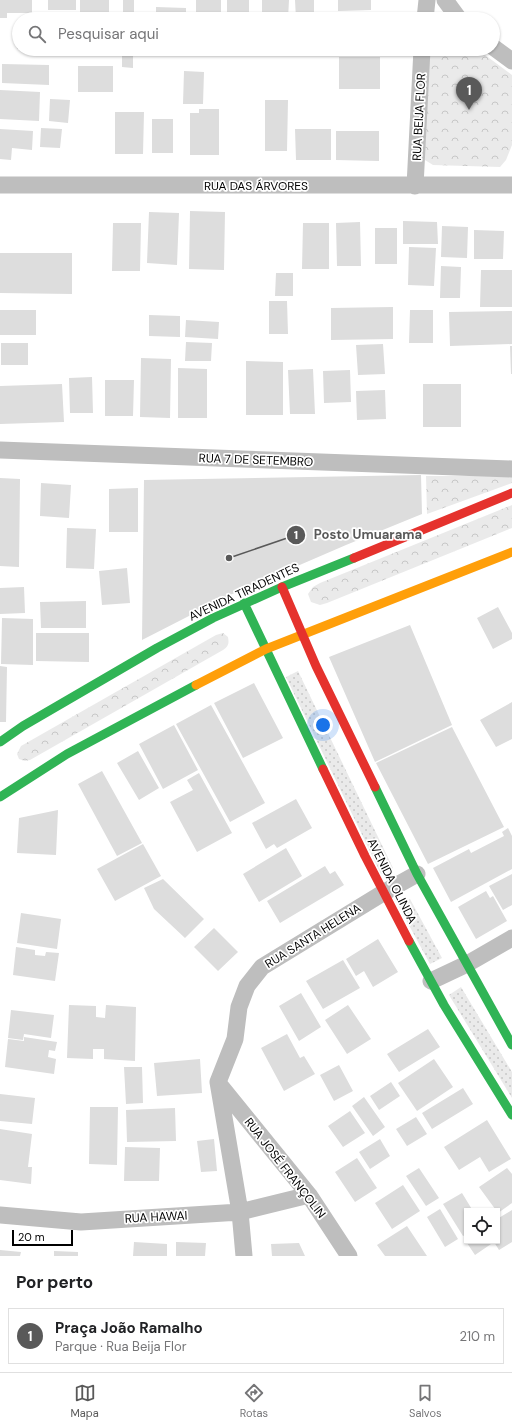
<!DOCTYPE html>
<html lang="pt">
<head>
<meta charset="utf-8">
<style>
	:root { --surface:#fff; --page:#f6f6f6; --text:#202124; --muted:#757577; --line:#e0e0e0; --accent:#595959 }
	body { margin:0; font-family:"DM Sans",sans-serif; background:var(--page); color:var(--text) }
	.controls { position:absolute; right:12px; bottom:12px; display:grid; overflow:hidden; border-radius:0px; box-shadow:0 1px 3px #0004 }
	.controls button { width:36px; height:36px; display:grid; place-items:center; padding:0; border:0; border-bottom:1px solid var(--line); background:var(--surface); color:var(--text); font:20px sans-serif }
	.scale { position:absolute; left:12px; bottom:10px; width:61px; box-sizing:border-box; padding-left:4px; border:2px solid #000; border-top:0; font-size:11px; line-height:14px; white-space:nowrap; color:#000; -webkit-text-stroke:3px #fff; paint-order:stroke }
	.you { position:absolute; left:323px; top:725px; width:14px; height:14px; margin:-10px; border:3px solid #fff; border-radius:50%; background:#1a73e8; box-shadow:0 0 0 6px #1a73e833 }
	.badge { display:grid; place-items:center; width:26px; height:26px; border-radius:50%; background:var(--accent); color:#fff; font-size:13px; font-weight:700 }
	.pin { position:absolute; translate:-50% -33px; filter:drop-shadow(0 1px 2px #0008) }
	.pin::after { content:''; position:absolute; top:21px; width:14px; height:12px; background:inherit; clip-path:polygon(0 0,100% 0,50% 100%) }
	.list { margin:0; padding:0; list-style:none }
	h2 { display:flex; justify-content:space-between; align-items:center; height:52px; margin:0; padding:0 16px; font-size:17px }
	h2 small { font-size:13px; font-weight:400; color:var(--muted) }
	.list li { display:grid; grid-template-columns:26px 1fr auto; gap:12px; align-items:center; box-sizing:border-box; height:56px; margin:0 8px 8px; padding:0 8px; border:1px solid var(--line); border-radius:0px }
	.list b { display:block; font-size:15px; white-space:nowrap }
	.list p { margin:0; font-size:13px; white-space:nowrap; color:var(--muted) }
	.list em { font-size:13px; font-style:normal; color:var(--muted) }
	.icon { flex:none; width:22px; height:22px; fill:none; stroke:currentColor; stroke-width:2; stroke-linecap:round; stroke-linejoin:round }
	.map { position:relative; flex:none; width:512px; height:1256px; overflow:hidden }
	.search { position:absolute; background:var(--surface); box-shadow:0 1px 3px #0004; left:12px; right:12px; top:12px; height:44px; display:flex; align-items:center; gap:10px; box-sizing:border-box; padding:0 14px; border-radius:22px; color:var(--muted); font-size:15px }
	.sheet { height:116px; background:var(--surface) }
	nav { display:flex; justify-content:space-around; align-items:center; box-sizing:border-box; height:56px; border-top:1px solid var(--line); background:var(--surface); font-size:11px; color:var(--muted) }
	nav a { display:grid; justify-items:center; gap:2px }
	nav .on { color:var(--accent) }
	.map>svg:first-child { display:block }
	.grass { fill:url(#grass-dots) }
	.park { fill:url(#park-crowns) }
	.building { fill:#ddd }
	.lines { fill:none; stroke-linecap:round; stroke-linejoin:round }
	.street { stroke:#bebebe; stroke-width:17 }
	.fast { stroke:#30b455; stroke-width:9 }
	.slow { stroke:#ff9f0a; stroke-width:9 }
	.jam { stroke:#e5322d; stroke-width:9 }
	.labels { text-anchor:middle; stroke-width:3.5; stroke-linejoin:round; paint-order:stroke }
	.street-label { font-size:12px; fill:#000; stroke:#fff }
	.leader { fill:none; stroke:#595959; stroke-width:1.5 }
	.callout-dot { fill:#595959; stroke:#fff; stroke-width:1.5 }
	.mark-label { font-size:12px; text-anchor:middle; font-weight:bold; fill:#fff }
	.callout-label { font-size:13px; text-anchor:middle; font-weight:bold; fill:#595959; stroke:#fff; stroke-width:3.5; stroke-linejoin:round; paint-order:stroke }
</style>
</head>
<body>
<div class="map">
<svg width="512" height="1256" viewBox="0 0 512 1256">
	<defs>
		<pattern id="grass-dots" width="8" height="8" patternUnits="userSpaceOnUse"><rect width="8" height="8" fill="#eaeaea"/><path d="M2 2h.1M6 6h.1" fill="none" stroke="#c7c7c7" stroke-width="1.8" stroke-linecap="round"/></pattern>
		<pattern id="park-crowns" width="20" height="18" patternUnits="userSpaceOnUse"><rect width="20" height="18" fill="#eaeaea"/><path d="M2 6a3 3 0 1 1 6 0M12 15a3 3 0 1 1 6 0" fill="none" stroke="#c7c7c7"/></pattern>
	</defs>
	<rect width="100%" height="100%" fill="#fff"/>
	<path class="grass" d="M298,671l95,197 -12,6 -95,-197z
		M410,899l32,59 -12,6 -32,-59z
		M461,987l51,85v26l-63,-103z"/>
	<path class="park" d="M429,49h48l35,26v70l-6,15 -6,7 -67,-2 -8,-5v-12z
		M426,476h86v7l-85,31z
		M512,505v23l-185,75 -7,2 -9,-3 -3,-8 5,-7 7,-4z
		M223,633l5,4c1,6 1,9 -5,13l-193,110 -5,1 -6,-2 -2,-5 4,-8 195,-111z"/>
	<path class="building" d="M0,0h32v13h-25v5h-7z
		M48,0h28v10h-28z
		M80,0h29v19h-29z
		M123,0h11v19h-11z
		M196,0h25v19h-25z
		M227,0h22v19h-22z
		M262,0h27l-1,19h-26z
		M295,0h19v19h-18z
		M338,0h33v10l-33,1z
		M156,7l30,1v11h-30z
		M17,28h2v21h-2z
		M122,49h11v19l-11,-1z
		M165,49h15v2l-15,-1z
		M329,49h46v5l-46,-1z
		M339,57h41v32h-41z
		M2,64l47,1v20l-47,-2z
		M78,66h35v26h-35z
		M184,71l20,1 -1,32h-20z
		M0,90l40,2 -1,29 -39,-2z
		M50,99l20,1 -2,23 -19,-2z
		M265,100h23l-1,51h-22z
		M199,109h20v46h-29v-42h9z
		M115,112h29l-1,42h-28z
		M152,119h21v34h-21z
		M41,128l21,1 -2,19 -20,-1z
		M0,129l33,2 -1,19 -20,-2 -1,12 -11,-1z
		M295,129h36v31h-35z
		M336,131h43v30l-43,-1z
		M190,211l35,1 -1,58 -35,-1z
		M149,212l30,1 -2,52 -30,-2z
		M403,221l34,1 1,22h-35z
		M360,222l1,44h-24l-1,-43z
		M113,223h28l-1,48h-28z
		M303,223h26v46h-27z
		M442,226l26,1 -1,31 -26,-1z
		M375,228h22v36h-22z
		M474,230l30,1 -1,28h-29z
		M409,247l27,1 -2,38 -26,-1z
		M0,253h72v41l-72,-1z
		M441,266l20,1 -1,31h-20z
		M481,270h31v37h-32z
		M276,273h17v23h-18z
		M269,301h18l1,33h-19z
		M393,307v32l-62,1v-32z
		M0,310h36v25h-36z
		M410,310h23v33h-24z
		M512,311v33l-62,2 -1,-34z
		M149,315l31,1v21l-31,-1z
		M186,320l33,2 -1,17 -33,-2z
		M186,342l26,1 -1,18h-26z
		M1,343h27v22h-27z
		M383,344l2,30 -27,1 -2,-30z
		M510,346h2v28h-1z
		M141,358l30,1 -1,59 -30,-1z
		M246,361l37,1v53h-37z
		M178,368l29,1v49h-29z
		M313,369l2,45h-25l-2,-44z
		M350,370l1,32 -27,1 -1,-32z
		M92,377l1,36h-23l-1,-35z
		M105,380h29l-1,36h-28z
		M62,384l2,38 -64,2v-38z
		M423,384h38v43h-38z
		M385,390l1,29 -29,1 -1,-29z
		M421,475l1,39 -76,31 -116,50 -88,45 2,-160z
		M0,478l20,1 -1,88 -19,-1z
		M41,483l30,2 -2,33 -29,-2z
		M138,488v44h-29v-43z
		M67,528l29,1 -2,40 -28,-1z
		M127,568l3,35 -28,2 -3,-34z
		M24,587l1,26 -25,1v-26z
		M86,601v27h-45l-1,-26z
		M498,607l14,26v6l-19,10 -16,-31z
		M2,618l31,1v46l-32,-1z
		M410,625l42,100 -77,37 -46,-105z
		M36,633h53v29l-53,-1z
		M0,666l7,1 -1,55h-6z
		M254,683l29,55 -40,20 -29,-55z
		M512,702v37l-16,8 -16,-27z
		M211,705l54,98 -35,19 -54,-98z
		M174,725l24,45 -35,19 -24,-45z
		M452,727l52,100 -76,37 -52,-101z
		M138,751l21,37 -20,12 -22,-37z
		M102,771l40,72 -25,13 -39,-72z
		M199,773l33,60 -35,19 -27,-50 23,-12 -6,-10z
		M296,799l16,29 -35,20 -3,-4 -8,5 -14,-26z
		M58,810l-2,45 -39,-2 2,-35z
		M508,828l4,8v33l-61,33 -18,-34 36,-19 2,4 33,-17 -2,-4z
		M143,844l18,32 -46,25 -18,-32z
		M286,848l16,28 -43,26 -16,-28z
		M325,866l5,8 5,-3 9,14 -64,38 -13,-22z
		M512,874v31l-9,5 -14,-24z
		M163,879l41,40 -19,19 -31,-29 -10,-21z
		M486,891l4,7 3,-2 14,25 -31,18 -18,-32z
		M21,913l40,6 -4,30 -40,-6z
		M214,928l24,24 -20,19 -24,-24z
		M378,939l20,33 -25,15 -9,-16 -8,5 -10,-17z
		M16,947l19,3v5l10,1 1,-4 13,1 -4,28 -42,-6z
		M343,960l17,28 -37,21 -17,-28z
		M301,993l20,34 -22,14 -20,-35z
		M69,1005l27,1v11l9,1 1,-13 30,2 -1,54 -31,-2v-10h-11v10l-26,-1z
		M348,1005l23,34 -24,15 -22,-34z
		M11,1010l43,5 -3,23 -27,-4 -1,6 -15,-2z
		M428,1029l12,18 -41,25 -12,-18z
		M287,1034l13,24 4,-2 11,18 -31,17 -23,-43z
		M24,1037l33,5 -2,9 -6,-1 -1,7 8,2 -2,15 -49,-7 3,-28 16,2z
		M200,1059l2,34 -45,3 -3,-33z
		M434,1059l19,28 -36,24 -19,-28z
		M339,1065l14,26 -19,10 -14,-26z
		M124,1067h18l1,36 -17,1z
		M391,1082l9,14 -21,14 -9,-14z
		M463,1088l10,16 -41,25 -10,-16z
		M0,1094l35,4 -3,26 -32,-3z
		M364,1097l21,30 -12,9 -21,-30z
		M90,1107h28l-1,58 -28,-1z
		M175,1108l1,33 -49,1 -1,-32z
		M350,1111l15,22 -22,14 -15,-21z
		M416,1117l11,17 -20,12 -11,-17z
		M487,1120l24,39 -22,13 -9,-15 -21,13 -15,-23z
		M0,1129l32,5 -4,33h4l-1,17 -31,-4z
		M214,1139l3,32 -16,1 -4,-31z
		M380,1139l10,17 -20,13 -11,-17z
		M125,1147l35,1 -1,33h-35z
		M357,1158l20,30 -22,14 -20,-30z
		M419,1168l20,30 -13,8 -20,-30z
		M507,1168l5,6v29l-14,10 -19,-26z
		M403,1185l17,26 -28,18 -17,-26z
		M462,1193l11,18h-6v23l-4,2 -20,-32z
		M440,1209l18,30 -13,8 -18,-30z
		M512,1210v32l-13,8 -5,-8 -19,13 -10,-15 2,-1v2h30v-22z
		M407,1226l20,30h-42l-8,-11z
		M134,1242l33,2v12h-34z
		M176,1242l30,1 -1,13h-29z
		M299,1243l6,13h-33l-1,-12z
		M0,1250l21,2 -1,4h-20z
		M54,1251l24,1v4h-24z"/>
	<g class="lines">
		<path class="street" d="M445,0l14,19
			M425,19l2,-19
			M493,47l19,14
			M0,185h512
			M415,186l7,-137
			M0,450l512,19
			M431,981l36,-17 45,-26
			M219,1084l90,111 40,61
			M0,1215l81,7 159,-10 69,-17
			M244,1256l-4,-44 -22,-130 17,-43 4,-32 8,-21 15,-19 121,-74 34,-19"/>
		<path class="fast" d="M244,603l79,166
			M0,742l23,-16 134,-78 56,-30 69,-31 72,-29
			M375,787l42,87 95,171
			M0,797l67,-43 129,-69
			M409,941l35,64 68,110"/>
		<path class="slow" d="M196,685l70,-36 246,-97"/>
		<path class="jam" d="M354,558l158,-65
			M282,587l34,79 59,121
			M323,769l42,87 44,85"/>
	</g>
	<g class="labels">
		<g class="street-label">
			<text transform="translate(419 117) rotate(-87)" y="4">RUA BEIJA FLOR</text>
			<text x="256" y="190">RUA DAS ÁRVORES</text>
			<text transform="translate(256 460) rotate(2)" y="4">RUA 7 DE SETEMBRO</text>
			<text transform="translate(244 592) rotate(-25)" y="4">AVENIDA TIRADENTES</text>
			<text transform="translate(392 881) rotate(63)" y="4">AVENIDA OLINDA</text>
			<text transform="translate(313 936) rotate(-32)" y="4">RUA SANTA HELENA</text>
			<text transform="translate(285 1168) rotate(52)" y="4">RUA JOSÉ FRANÇOLIN</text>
			<text transform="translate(156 1217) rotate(-3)" y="4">RUA HAWAI</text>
		</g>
	</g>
	<path class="leader" d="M229 558L296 535"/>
	<g class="callout-dot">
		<circle cx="229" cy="558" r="4"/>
		<circle cx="296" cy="535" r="10"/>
	</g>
	<g class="mark-label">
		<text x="296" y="539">1</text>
	</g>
	<g class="callout-label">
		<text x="368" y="539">Posto Umuarama</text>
	</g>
</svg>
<div class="controls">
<button><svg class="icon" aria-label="locate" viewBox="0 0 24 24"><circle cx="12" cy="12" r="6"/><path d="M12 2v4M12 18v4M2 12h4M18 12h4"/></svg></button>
</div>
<div class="scale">20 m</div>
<div class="you"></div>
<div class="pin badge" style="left:469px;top:110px">1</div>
<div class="search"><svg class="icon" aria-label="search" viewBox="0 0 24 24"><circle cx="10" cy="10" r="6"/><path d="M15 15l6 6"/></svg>Pesquisar aqui</div>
</div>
<section class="sheet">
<h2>Por perto<small></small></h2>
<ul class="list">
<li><span class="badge">1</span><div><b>Praça João Ramalho</b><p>Parque · Rua Beija Flor</p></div><em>210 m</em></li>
</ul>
</section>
<nav>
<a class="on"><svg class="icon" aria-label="map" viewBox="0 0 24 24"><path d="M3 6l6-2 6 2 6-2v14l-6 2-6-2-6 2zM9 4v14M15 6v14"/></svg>Mapa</a>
<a><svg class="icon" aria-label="directions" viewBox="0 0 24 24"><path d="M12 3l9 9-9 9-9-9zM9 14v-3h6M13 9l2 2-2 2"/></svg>Rotas</a>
<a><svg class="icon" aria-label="saved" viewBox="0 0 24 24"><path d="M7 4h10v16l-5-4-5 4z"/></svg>Salvos</a>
</nav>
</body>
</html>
